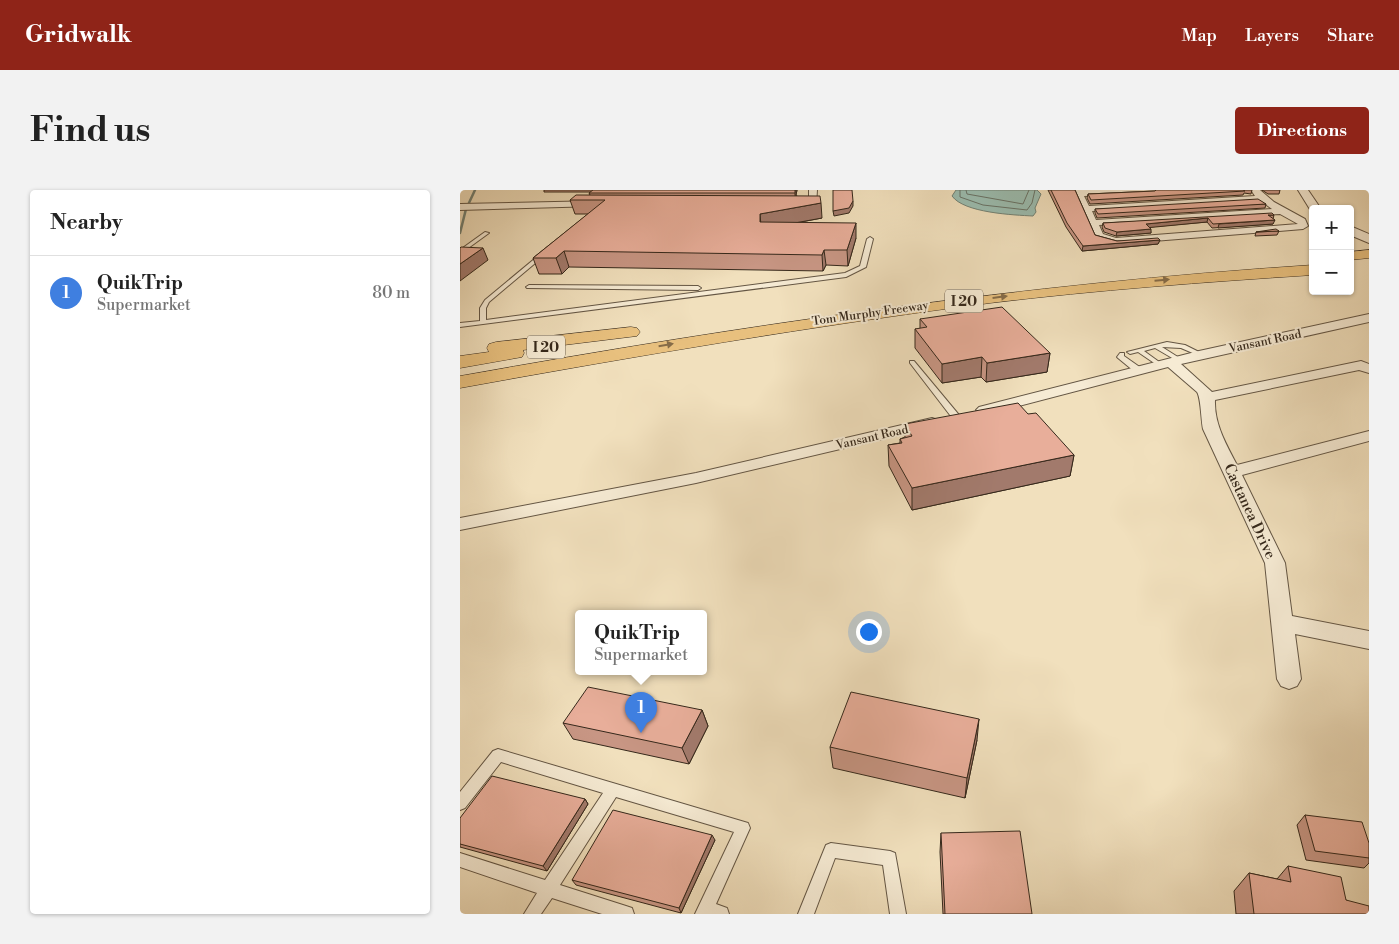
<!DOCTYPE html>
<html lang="en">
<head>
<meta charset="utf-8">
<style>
	:root { --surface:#fff; --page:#f2f2f2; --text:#222; --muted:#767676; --line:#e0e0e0; --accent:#8f2418 }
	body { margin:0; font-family:"Libre Bodoni",serif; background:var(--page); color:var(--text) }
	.controls { position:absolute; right:15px; top:15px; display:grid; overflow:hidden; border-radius:5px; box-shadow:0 1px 4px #0004 }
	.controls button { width:45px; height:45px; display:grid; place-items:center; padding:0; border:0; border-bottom:1px solid var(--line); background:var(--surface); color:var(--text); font:25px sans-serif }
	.you { position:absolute; left:408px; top:441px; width:18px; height:18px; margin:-12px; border:4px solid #fff; border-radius:50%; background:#1a73e8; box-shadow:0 0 0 8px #1a73e833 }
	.badge { display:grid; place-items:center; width:32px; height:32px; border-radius:50%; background:var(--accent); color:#fff; font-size:16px; font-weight:700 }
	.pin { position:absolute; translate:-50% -41px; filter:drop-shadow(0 1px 2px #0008) }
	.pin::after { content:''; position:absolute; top:26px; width:18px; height:15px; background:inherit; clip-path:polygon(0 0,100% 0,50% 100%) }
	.popup { position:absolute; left:115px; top:420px; width:132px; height:65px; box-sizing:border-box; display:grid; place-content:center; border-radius:5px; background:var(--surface); filter:drop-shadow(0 1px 4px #0005); font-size:16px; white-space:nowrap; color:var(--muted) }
	.popup b { font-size:19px; color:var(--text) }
	.popup::after { content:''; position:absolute; left:50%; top:100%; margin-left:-10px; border:10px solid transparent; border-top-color:var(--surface) }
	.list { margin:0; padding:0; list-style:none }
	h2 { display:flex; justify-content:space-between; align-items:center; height:65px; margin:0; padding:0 20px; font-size:21px }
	h2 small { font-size:16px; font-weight:400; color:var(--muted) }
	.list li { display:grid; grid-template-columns:32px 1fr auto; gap:15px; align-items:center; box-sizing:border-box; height:75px; padding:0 20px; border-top:1px solid var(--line) }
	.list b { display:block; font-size:19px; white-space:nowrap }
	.list p { margin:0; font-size:16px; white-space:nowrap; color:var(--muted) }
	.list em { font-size:16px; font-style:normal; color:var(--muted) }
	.map { position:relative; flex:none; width:909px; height:724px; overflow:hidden; border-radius:5px }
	header { display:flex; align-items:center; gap:30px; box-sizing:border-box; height:70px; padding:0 25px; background:var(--accent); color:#fff }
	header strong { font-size:24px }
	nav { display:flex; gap:28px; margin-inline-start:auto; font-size:18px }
	.intro { display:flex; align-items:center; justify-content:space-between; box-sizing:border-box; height:120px; padding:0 30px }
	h1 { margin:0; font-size:35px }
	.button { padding:12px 22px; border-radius:5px; background:var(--accent); color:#fff; font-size:18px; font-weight:700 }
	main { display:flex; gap:30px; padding:0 30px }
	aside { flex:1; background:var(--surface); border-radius:5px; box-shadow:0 1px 4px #0004 }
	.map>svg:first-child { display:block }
	.water { fill:#9bbdb0; stroke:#728174 }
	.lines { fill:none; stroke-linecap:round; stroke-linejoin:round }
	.shore { stroke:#687266; stroke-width:1 }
	.stream { stroke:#728174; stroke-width:2.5 }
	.service-casing { stroke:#645644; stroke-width:2 }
	.minor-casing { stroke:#645644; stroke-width:2 }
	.tertiary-casing { stroke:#645644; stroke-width:2 }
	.motorway-casing { stroke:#35281b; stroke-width:1 }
	.service { fill:#f6ebd4; fill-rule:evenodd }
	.minor { fill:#f6ebd4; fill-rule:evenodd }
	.tertiary { fill:#f6ebd4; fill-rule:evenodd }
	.motorway { fill:#e8c07e; fill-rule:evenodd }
	.wall { fill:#c89684; stroke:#35281b }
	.shaded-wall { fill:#a27a6c; stroke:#35281b }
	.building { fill:#e8ae9a; stroke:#35281b }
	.oneway { fill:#866c48 }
	.labels { text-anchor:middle; stroke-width:4; stroke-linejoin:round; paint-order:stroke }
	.far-street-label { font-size:12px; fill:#35281b; stroke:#f6ebd4 }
	.shield { fill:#f6ebd4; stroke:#6f6252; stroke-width:1 }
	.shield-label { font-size:14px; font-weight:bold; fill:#35281b }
	.street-label { font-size:15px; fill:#35281b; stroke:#f6ebd4 }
</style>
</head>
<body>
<header>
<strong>Gridwalk</strong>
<nav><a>Map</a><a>Layers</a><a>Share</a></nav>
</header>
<div class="intro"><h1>Find us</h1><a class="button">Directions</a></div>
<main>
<aside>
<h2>Nearby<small></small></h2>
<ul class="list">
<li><span class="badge" style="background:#3f7fe0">1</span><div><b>QuikTrip</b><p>Supermarket</p></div><em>80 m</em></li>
</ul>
</aside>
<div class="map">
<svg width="909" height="724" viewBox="0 0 909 724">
	<rect width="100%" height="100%" fill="#f1e0bd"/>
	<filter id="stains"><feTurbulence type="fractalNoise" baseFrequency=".004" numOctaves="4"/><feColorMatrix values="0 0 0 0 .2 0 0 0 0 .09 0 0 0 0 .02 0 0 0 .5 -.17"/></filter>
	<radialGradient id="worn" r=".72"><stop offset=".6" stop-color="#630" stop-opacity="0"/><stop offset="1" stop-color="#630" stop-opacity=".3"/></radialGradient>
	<path class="water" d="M496,0h81l4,4 -6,14 1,4 -3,4c-19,-1 -69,-3 -81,-20z"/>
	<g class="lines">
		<path class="shore" d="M500,0v7l23,8 44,5 5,-7 3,-13
			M506,0l1,4 56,10 6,-14"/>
		<path class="stream" d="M8,15l7,-15
			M0,43l6,-24"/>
		<defs>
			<path id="service" d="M25,42l4,1 -29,21v-4z
				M410,47l3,2 -7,28 -20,10 -386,50v-4l20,-2v-13l5,-8 59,-49 2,1v2l-57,48 -3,6v12l359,-47 15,-7 7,-27z
				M69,95l169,1 3,2 -3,2 -171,-2 -1,-1z
				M707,152l18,3 20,10 -3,2 -21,-9 -19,-1 19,12 1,1 -3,2 -24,-14 -11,3 18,13v2l-2,1 -22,-15 -8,2 -3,-2z
				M660,163h4v3l17,12v4h-6l-17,-14 -1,-1z
				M450,171h4l45,54v4h-6l-43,-56z
				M38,559l250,74 2,5 -34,76 11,4 2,6h-34l39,-82 -118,-35 -56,88 66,21 6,2 2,6h-32l-50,-16 -11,16h-17l13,-21 -77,-26v-14l85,27 58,-87 -102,-31 -36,46 -5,2v-18l33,-41z
				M371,653l59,8 5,2 11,61h-16l-7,-49 -48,-7 -21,56h-16l28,-69z"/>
			<path id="minor" d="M349,0h8l-1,16h-25v-4l18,-1z
				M613,0h85l-4,3 -70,3 5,10 166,-10 -4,-6h9l14,12 31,17 3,7 -5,3 -187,15 -21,-6zM801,11l11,8 -176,11 -4,-9zM820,24l18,10 -182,14 -13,-4 -4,-9z
				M141,11v4l-3,1 -138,4v-6z
				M909,124v8l-188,42 31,28 149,-31 8,3v9l-10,-3 -144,30c-1,24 11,44 22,65l132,-34v10l-127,34 43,88 7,53 77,15v18l-74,-15 6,45 -4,7 -8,3 -8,-3 -4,-7 -12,-116 -62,-134c-2,-10 -2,-31 -6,-37l-29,-25 -184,48 -8,-5 3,-3 220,-56z
				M472,228l6,2 2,3 -2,3 -242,57 -236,47v-12l236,-45z"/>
			<path id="tertiary" d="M838,0h10l13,19h-8l-2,2z
				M890,36l19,8v9l-19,-8z"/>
			<path id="motorway" d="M909,60v8l-19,2v-8z
				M853,75v10c-108,7 -216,15 -323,28 -178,23 -354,53 -530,85v-12c285,-51 564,-92 853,-111z
				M171,137l6,1 3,4 -3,4 -114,14 1,3 -2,4 -62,11v-12l29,-4 -2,-4 2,-4 7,-2z"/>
		</defs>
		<use href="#service" class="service-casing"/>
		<use href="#minor" class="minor-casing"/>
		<use href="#tertiary" class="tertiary-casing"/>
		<use href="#motorway" class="motorway-casing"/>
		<use href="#service" class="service"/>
		<use href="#minor" class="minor"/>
		<use href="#tertiary" class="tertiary"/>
		<use href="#motorway" class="motorway"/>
	</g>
	<path class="wall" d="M84,0h253l-1,5 26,23 -26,5 60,15 -8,28 -22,-1 -3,6 -254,-4 -7,7h-23l-6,-16 55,-44h-13l-5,-14 20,-5 -1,-2 2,-1h-47z
		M588,0h27l20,45 22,6 43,-1 -2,4 -76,7 -16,-24z
		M696,0h96l-1,4 -7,-1 -1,2 -153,9 -3,-6 1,-4 67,-3z
		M802,0h18l-1,4h-11z
		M806,14l-1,4 -168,10 -2,-5v-4z
		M814,25l-1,4v5l-61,4 -5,-6 -57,5 1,6 -35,3 -12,-4 -2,-5 1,-4z
		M819,41l-2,4 -22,1 1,-4z
		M460,129l130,34 -3,19 -61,10 -5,-5 -39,6 -27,-35v-19h5z
		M568,224l46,41 -4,21 -158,34 -23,-44 -1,-21 12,-2v-4l5,-2v-13z
		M242,520l6,16 -19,38 -116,-25 -10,-16z
		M517,550l-12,58 -132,-30 -3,-21z
		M125,609l3,5 -41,67 -87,-24v-29z
		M845,625l64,28v20l-5,5 -58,-8 -9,-35z
		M481,643l91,81h-89l-3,-62z
		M255,650l-34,73 -105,-28 -4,-5z
		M828,676l58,34 23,14h-133l-2,-23 15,-18 28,6z"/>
	<path class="shaded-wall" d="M335,0h2l-2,9z
		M393,11v5l-4,7 -15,3 -1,-5z
		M361,13l1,15 -60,11v8l-2,-23z
		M748,28l-1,4 -62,6 1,-4z
		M815,30l-2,4 -55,4 1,-4z
		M396,33v15l-8,28 -1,-16z
		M691,39v4l-35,3 1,-4z
		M700,50l-2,4 -76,7 1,-5z
		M23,58l5,12 -28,21v-17z
		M364,60l2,15 -3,6 -1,-16z
		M104,61l5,16 -7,7 -6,-16z
		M590,163l-3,19 -61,10 1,-19z
		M522,167l-1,20 -39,6v-19z
		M614,265l-4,21 -158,34v-22z
		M242,520l6,16 -19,38 -7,-16z
		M519,529l-2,21 -12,58 2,-20z
		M125,609l3,5 -41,67 -4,-5z
		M252,645l3,5 -34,73 -2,-5z"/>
	<path class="building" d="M133,0h202v3h-206z
		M373,0h19l1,11 -4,7 -16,3z
		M591,0h24l20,45 22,6 41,-3 2,2 -77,6 -16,-23z
		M696,0h87l2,1 -154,9 -3,-6 67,-3z
		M116,5l244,1 1,7 -61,11v8l96,1 -9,27h-23l-2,5 -258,-4 -8,7h-23l72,-58h-35z
		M798,9l8,5 -168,10 -3,-5z
		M812,23l2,2h-6l7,5 -62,4 -5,-6 -62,6 5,5 -34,3 -12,-4 -2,-5z
		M816,39l3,2 -23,1z
		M1,57l22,1 -23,16v-16z
		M542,117l48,46 -63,10 -5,-6 -40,7 -27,-35 12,-2 -7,-8z
		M558,213l10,11 8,-1 38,42 -162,33 -24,-43 14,-2 -2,-4 12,-3 -7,-12z
		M128,497l114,23 -20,38 -119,-25z
		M391,502l128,27 -12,59 -137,-31z
		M32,586l93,23 -42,67 -83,-22v-26z
		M153,620l99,25 -33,73 -107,-28z
		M845,625l57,7 7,21v15l-54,-7z
		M560,641l12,83h-87l-4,-81z
		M828,676l53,11 5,23 23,6v8h-115l-5,-41 42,9z"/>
	<defs><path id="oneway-solid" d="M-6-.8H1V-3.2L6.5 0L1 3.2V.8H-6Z" transform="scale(1.25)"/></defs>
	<g class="oneway">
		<use href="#oneway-solid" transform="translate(702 90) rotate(-5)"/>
		<use href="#oneway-solid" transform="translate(540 107) rotate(-7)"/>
		<use href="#oneway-solid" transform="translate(206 155) rotate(-10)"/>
	</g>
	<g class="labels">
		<g class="far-street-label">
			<text transform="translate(410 123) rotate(-8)" y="4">Tom Murphy Freeway</text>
			<text transform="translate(805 151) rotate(-12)" y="4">Vansant Road</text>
			<text transform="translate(412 247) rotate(-13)" y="4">Vansant Road</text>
		</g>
		<g class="shield">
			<rect x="485" y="99.5" width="38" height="23" rx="4"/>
			<rect x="67" y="145.5" width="38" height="23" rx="4"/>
		</g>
		<g class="shield-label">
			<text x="504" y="116">I 20</text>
			<text x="86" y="162">I 20</text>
		</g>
		<g class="street-label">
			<text transform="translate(790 321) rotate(65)" y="5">Castanea Drive</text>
		</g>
	</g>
	<rect width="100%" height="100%" filter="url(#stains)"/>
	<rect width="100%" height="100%" fill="url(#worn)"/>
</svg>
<div class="controls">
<button>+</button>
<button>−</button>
</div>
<div class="you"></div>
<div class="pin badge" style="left:181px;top:543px;background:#3f7fe0">1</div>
<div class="popup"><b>QuikTrip</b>Supermarket</div>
</div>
</main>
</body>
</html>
